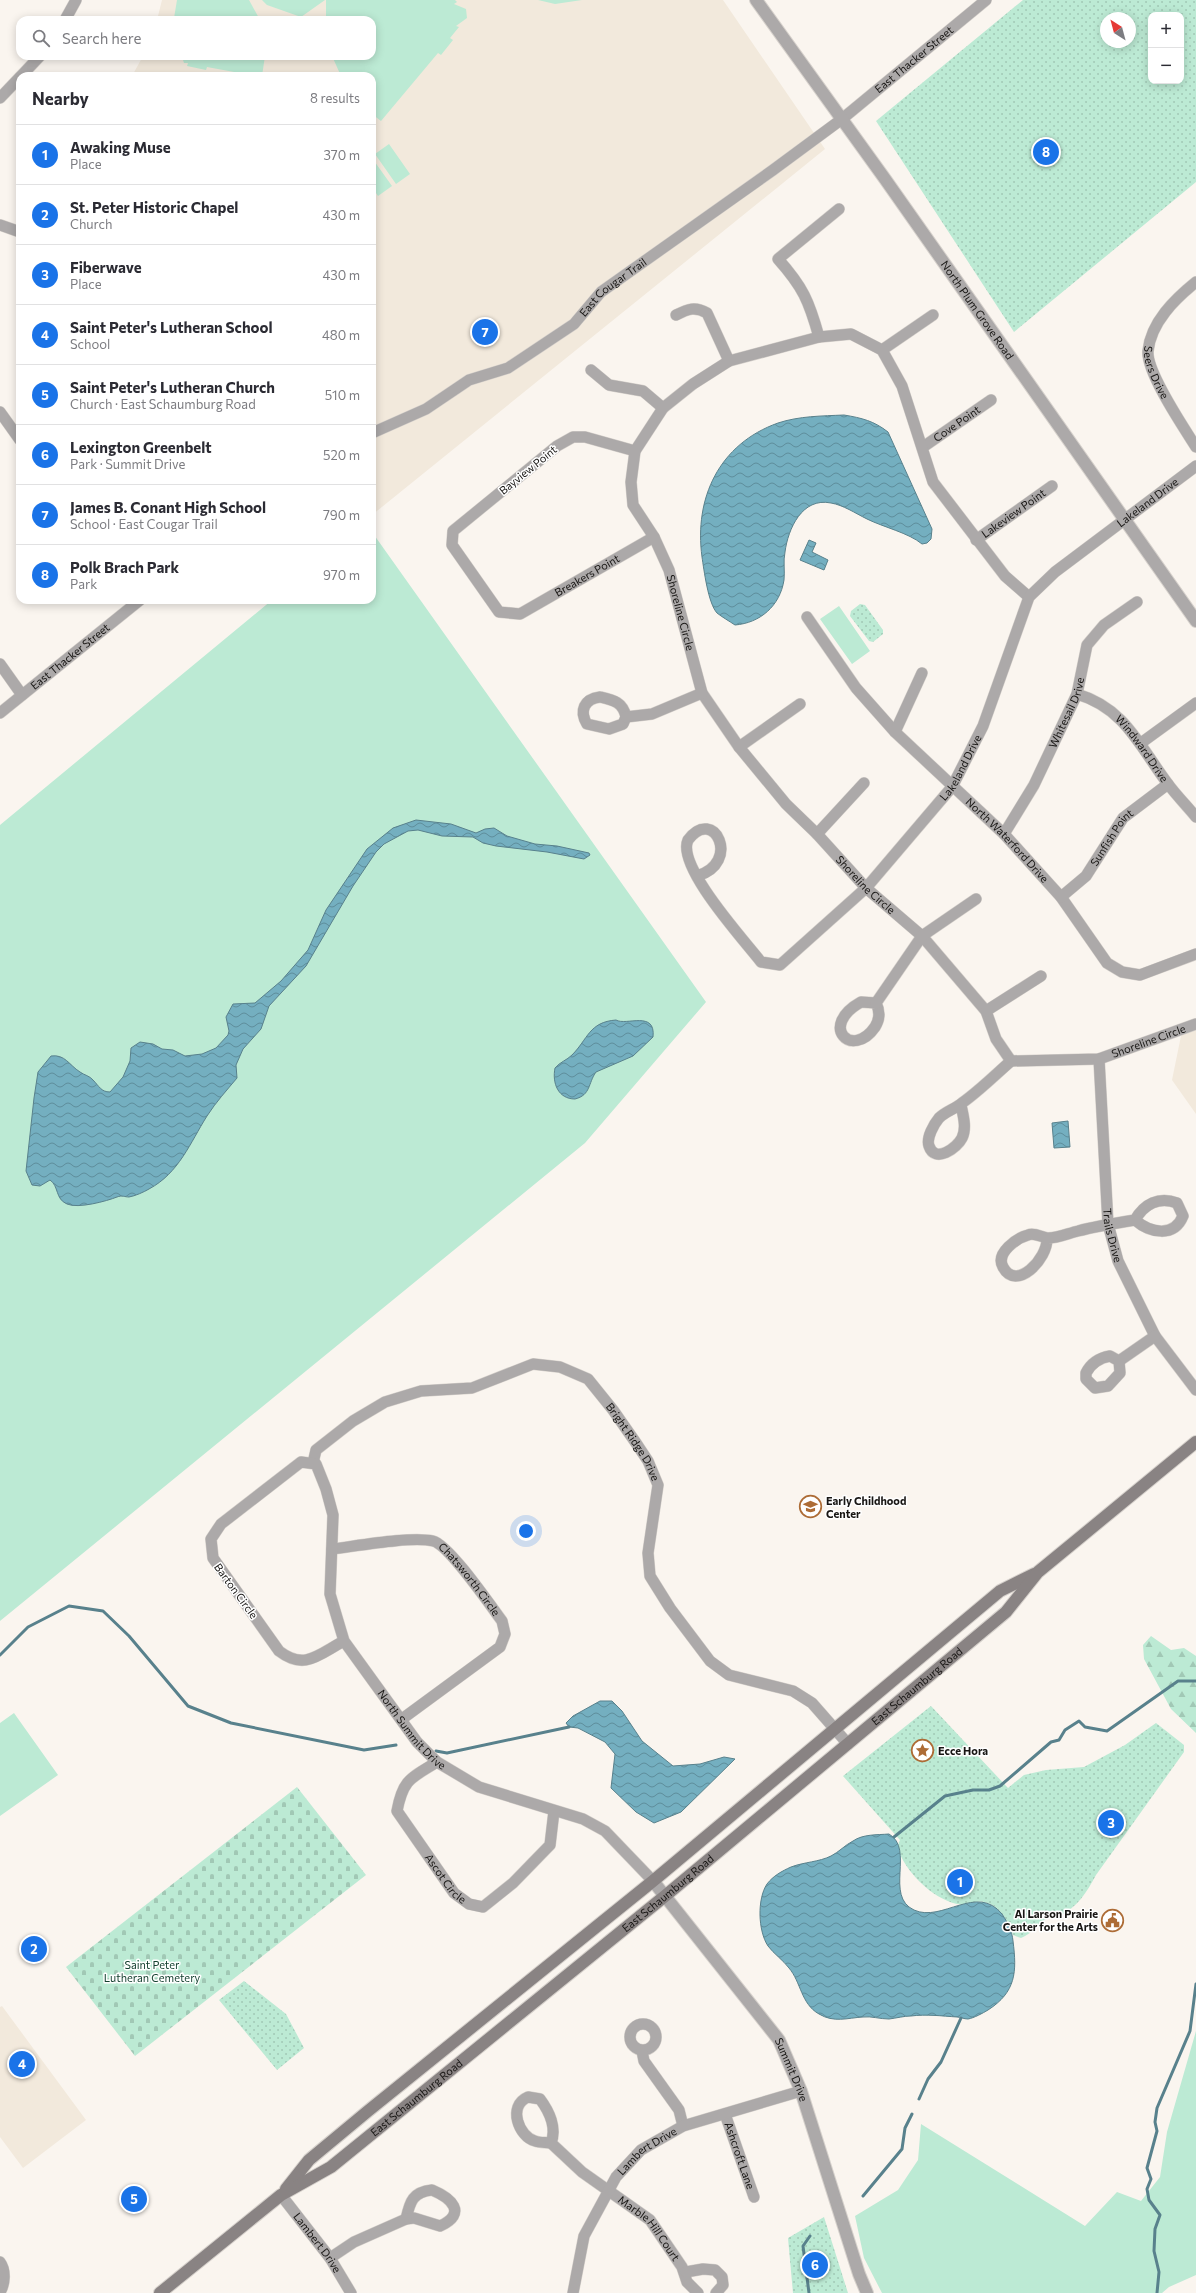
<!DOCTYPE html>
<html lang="en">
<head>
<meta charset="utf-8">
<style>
	:root { --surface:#fff; --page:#f7f7f7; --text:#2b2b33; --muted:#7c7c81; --line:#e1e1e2; --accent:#1a73e8 }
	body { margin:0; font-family:Commissioner,sans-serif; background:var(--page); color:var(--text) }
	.controls { position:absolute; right:12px; top:12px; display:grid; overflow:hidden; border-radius:8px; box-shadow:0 2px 10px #0003 }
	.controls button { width:36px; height:36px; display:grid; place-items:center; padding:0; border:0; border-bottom:1px solid var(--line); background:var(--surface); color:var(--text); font:20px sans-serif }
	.compass { position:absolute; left:1100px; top:12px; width:36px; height:36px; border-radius:50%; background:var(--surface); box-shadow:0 2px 10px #0003; rotate:324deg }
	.you { position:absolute; left:526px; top:1531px; width:14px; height:14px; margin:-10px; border:3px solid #fff; border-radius:50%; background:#1a73e8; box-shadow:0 0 0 6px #1a73e833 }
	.badge { display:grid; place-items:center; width:26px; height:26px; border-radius:50%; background:var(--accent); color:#fff; font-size:13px; font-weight:700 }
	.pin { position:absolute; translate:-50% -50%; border:2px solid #fff; box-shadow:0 1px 4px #0006 }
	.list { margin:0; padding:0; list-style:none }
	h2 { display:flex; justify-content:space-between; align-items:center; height:52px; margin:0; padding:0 16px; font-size:17px }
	h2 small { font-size:13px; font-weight:400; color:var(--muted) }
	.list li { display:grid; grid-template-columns:26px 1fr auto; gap:12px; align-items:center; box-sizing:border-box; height:60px; padding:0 16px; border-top:1px solid var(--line) }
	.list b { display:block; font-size:15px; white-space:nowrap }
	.list p { margin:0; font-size:13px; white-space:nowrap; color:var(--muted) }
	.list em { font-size:13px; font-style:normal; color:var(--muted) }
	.icon { flex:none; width:22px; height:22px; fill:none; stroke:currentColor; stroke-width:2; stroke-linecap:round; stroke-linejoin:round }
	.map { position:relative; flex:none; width:1196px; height:2293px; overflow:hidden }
	.search { position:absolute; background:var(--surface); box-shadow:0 2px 10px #0003; left:16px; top:16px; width:360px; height:44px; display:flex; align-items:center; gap:10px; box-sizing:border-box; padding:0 14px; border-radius:12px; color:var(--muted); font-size:15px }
	.panel { position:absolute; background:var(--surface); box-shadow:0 2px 10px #0003; left:16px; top:72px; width:360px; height:532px; border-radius:12px }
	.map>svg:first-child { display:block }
	.built { fill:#f2e9dc }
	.green { fill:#bcead4 }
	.forest { fill:url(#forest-firs) }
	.cemetery { fill:url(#cemetery-stones) }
	.park { fill:url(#park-dots); fill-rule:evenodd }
	.water { fill:url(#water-waves); stroke:#58818c }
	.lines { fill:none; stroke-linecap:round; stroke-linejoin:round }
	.stream { stroke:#58818c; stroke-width:3 }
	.minor-casing { stroke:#d6d1cc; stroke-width:12 }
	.tertiary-casing { stroke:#d6d1cc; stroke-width:14 }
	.secondary-casing { stroke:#d6d1cc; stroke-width:14 }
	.minor { stroke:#aca9a9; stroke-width:11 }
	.tertiary { stroke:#aca9a9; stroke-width:12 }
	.secondary { stroke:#898383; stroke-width:12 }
	.labels { text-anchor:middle; stroke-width:3; stroke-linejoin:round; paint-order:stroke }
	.street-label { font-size:11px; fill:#181614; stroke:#fff }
	.poi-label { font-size:11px; font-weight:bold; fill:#181614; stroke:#fff; text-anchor:start }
	.park-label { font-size:11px; fill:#14402f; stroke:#fff }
</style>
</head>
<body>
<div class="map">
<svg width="1196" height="2293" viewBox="0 0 1196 2293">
	<defs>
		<pattern id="forest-firs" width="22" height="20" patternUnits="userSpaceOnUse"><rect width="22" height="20" fill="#bcead4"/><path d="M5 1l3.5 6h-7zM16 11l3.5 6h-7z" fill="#a1c8b5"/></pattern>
		<pattern id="cemetery-stones" width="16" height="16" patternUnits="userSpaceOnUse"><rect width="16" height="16" fill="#bcead4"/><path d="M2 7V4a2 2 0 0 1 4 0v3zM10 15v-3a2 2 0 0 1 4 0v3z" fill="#a1c8b5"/></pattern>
		<pattern id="park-dots" width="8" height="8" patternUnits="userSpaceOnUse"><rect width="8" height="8" fill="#bcead4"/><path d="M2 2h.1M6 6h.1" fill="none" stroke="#a1c8b5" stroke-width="1.8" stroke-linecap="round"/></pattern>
		<pattern id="water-waves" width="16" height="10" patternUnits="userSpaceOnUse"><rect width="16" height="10" fill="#74afc0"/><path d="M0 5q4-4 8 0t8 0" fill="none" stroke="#5e8d9b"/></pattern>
	</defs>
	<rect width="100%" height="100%" fill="#faf5ef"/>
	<path class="built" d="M162,0h561l102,149 -453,366v-439h-240l11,-20h229v-36h-215z
		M1196,1026v88l-24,-34 10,-49z
		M2,2006l84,114 -63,48 -23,-31v-130z"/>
	<path class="green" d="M177,0h72l11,20h-89l3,-2z
		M262,0h63l-24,17 -34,-12z
		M326,0h129l2,2 -3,2 12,5 1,9 -11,8 3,1 -9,11 3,2 -12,15 -3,-2 -57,68 -9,-7v-38h-31l-9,-20h40v-36h-46z
		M538,0h44l-27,4z
		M173,56h92l-3,20h-6l-49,-9 -1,3 -19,-4 1,-3h-4l-1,-3 -8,-1z
		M389,144l21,30 -14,10 -21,-30z
		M372,158l20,28 -14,10 -6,-9z
		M372,532l334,470 -121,141 -585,478v-796l272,-225h100z
		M839,606l31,45 -18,13 -32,-45z
		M14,1713l44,62 -58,41v-93z
		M1196,2031v244l-27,12 -7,6h-280l-18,-35 -9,-42 43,-26 20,-30 3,-36 164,102 32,-34 24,9 19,-24 7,-45z"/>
	<path class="forest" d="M1151,1636l20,14 13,-2 12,8v77l-25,-24 -27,-50 -1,-14z"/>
	<path class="cemetery" d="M297,1787l69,88 -231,181 -69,-89z"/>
	<path class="park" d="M1023,0h173v182l-182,150 -138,-211zM1151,15h30v66h-30zM1106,18h24v24h-24z
		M860,604l5,1 18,25v4l-10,8 -4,-1 -19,-25 1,-5z
		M931,1706l77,82 16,-13 22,-5 38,-3 41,-22 31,-22 28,22v7l-88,123c-9,17 -19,33 -37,41 -4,2 -9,1 -13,3 -9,5 -13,14 -25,19l-8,-3c-5,-13 -13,-30 -29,-33 -9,-2 -19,4 -27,2 -26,-6 -52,-33 -60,-57l3,-7 -57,-64z
		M244,1981l42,33 18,34 -27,22 -58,-70z
		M824,2217l24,76h-55l-5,-55z"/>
	<path class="water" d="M844,415c18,3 30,6 44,17l44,97 -1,10 -4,4 -5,1c-13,-11 -39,-17 -55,-25 -12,-6 -24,-14 -36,-16 -29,-6 -43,26 -46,49 -2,9 0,19 -1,28 -4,26 -24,43 -49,45 -6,-4 -13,-8 -18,-12 -9,-10 -13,-43 -15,-56 -8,-59 17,-113 76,-134 21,-7 44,-7 66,-8z
		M809,540l7,3 -4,9 16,8 -4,10 -24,-10z
		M416,820l35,4 25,9 9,-4 9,-1 13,8 28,8 22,2 32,7 1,2 -6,4 -37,-7 -51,-6 -13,-3 -10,-6 -31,-1 -24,-6 -10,1 -24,13 -8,8 -23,34 -47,80 -37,40 -8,23 -18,20 -7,16 1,13c-10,12 -21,24 -30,38 -17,27 -28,57 -58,73 -5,3 -14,7 -20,8 -4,0 -7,-2 -12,0 -10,4 -39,12 -50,7 -12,-5 -8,-18 -17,-24l-10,6 -8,-1 -6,-14 8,-73 4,-26 13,-16c14,-2 18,9 29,16 4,3 10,4 13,8 6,6 8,12 17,12l13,-15 7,-16 1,-13 9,-6 13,2 9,5 11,1 12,6 17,-2 14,-6 12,-13 1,-4 -3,-14 7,-13 22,-1 26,-22 27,-31 18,-40 41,-61 26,-21z
		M616,1020c10,6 40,-10 37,17l-20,19 -37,16c-8,11 -5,23 -21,27 -17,0 -23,-16 -20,-31 5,-6 12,-8 17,-13 16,-16 17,-33 44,-35z
		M1068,1121l2,26 -16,1 -2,-25z
		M600,1701h12l10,10 20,30 31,25 27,-2 24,-7 11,2 -54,53 -27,11 -18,-11 -25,-24 4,-34 -10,-12 -27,-14 -9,-1 -3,-4 7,-7z
		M889,1834c26,15 -5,62 25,76 28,13 63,-27 88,4 6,9 10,17 11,27 4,31 3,51 -25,69 -5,3 -14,8 -20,9 -4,0 -8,-2 -11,-2 -15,-1 -31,-3 -46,-1 -7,0 -14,2 -22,3 -9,0 -18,-3 -26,-2 -16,1 -29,6 -44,-3 -18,-10 -18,-32 -30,-46 -6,-8 -15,-14 -21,-22 -10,-15 -11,-47 -1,-62 6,-8 15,-13 24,-17 13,-5 28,-5 40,-11 8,-4 14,-11 22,-15 10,-7 24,-6 36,-7z"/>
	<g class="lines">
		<path class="stream" d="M0,1655l28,-28 41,-21 34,5 26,25 59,70 43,17 133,27 32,-5
			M436,1751l11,2 122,-26
			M894,1837l51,-41 28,-6h16l11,-4 51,-44 8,-2 6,-10 14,-9 6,6 22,4 71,-50h18
			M919,2099l9,-20 13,-17 20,-44
			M863,2196l39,-47 3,-21 7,-14
			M809,2293l-6,-47 7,-10
			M1157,2293l2,-21 -5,-21 1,-22 5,-14 -11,-15 -2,-11 4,-10 -4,-11 10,-37 -2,-9 2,-14 33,-77 6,-47"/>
		<defs>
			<g id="minor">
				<path d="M65,20l11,-20"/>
				<path d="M21,76l19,-20"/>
				<path d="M0,98l20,-21"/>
				<path d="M0,225l20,7"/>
				<path id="s1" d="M1196,282c-21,17 -45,40 -48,69 -2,21 36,77 48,96"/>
				<path d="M676,315c12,-6 19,-9 31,-2l22,48"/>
				<path d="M819,337c-10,-36 -16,-50 -41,-78l61,-50"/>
				<path d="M882,350l51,-35"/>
				<path d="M591,370l18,15 34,6 20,17"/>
				<path d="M0,412l20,28"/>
				<path id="s2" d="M372,433l54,-24 43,-29 39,-12 66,-44 27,-32 172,-122 69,-51 144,-119"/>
				<path id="s3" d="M923,447l68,-47"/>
				<path id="s4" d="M635,451l-50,-14h-12l-16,9 -104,85 -1,14 47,67 21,2 134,-77"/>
				<path id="s5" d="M976,540l76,-54"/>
				<path id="s6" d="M1029,597l-24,-21 -72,-94 -31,-96 -20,-36 -31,-16 -32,3 -90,24 -36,23 -30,24 -28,43 -4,31 2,23 21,32 15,33 33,123 37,54 47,57 31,30 49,54 56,48 64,75 10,28 15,22 88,-2 97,-35"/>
				<path id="s7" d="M807,617l49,71 39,44 109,102 57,63 46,66 15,9 18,3 56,-21"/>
				<path d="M0,664l22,31"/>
				<path id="s8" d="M1077,694c48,14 63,53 91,90 9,12 19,22 28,33"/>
				<path d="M600,697c13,3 23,5 26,20l-3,7 -14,5 -22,-5c-8,-13 -3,-25 13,-27z"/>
				<path id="s9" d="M0,713l140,-113"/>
				<path d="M626,717l26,-3 50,-21"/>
				<path d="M895,732l27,-59"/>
				<path d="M1141,743l55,-40"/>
				<path d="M739,747l61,-43"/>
				<path d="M817,834l47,-51"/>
				<path id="s10" d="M1004,834l30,-49 43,-91 10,-49 17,-20 33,-23"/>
				<path id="s11" d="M697,876c45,-13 17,-71 -9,-36 -12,26 56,100 73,122l19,3 86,-77 86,-101 31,-61 46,-129 26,-25 141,-106"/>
				<path id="s12" d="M1061,897l25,-21 37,-58 45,-34"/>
				<path d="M861,1002l15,1c4,8 4,16 -1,24 -23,33 -57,-1 -14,-25z"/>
				<path d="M876,1003l46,-67 54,-37"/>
				<path d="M986,1011l55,-35"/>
				<path id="s13" d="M1099,1059l9,165 10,37 37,75 41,54"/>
				<path d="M961,1105c2,10 6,23 1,33 -5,10 -27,26 -33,8 -3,-8 5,-22 10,-28 7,-7 16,-9 23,-15 17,-12 33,-28 49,-42"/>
				<path d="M1047,1238c1,21 -31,54 -44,29 -8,-14 14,-29 25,-32 7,-3 14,3 20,3 10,0 21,-5 30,-7 19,-5 38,-8 57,-11 15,13 39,18 48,-4l-6,-13c-18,-7 -33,1 -42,17"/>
				<path d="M1110,1356l9,5 1,12 -12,13 -13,2 -9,-9v-6c5,-10 13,-15 24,-17z"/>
				<path d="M1119,1361l36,-25"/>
				<path id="s14" d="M313,1463l3,-13 37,-29 32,-19 36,-11 51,-3 61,-24 27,3 28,12 25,31 23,33 12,18 10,24 -10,68 2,23 20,32 40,53 19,14 64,16 19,12 36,41"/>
				<path id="s15" d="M332,1549c25,-3 79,-13 101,-8 16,4 57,64 69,80l3,13 -5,13 -98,72"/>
				<path id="s16" d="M344,1641c-25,13 -39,30 -65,10l-66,-93 -2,-19 10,-15 80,-62 15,2 10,25 7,26 -3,79 14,47 73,101 20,20 42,25 104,32 22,12 48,50"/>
				<path id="s17" d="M437,1762c-26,16 -34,17 -40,49l57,82 15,11 14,3 30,-24 37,-38 4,-34"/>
				<circle cx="643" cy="2037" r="13"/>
				<path d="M642,2051l2,10 35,49 4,16"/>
				<path d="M528,2097l12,2c9,12 17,29 11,44 -5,-1 -11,0 -16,-2 -16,-4 -28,-35 -7,-44z"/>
				<path id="s18" d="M725,2114l29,83"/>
				<path id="s19" d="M551,2143l31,29 68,48 32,47 5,15 11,11"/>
				<path d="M432,2190c19,8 36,23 8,36l-26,-8 -8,1c4,-18 7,-27 26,-29z"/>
				<path id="s20" d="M281,2195l49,63 21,35"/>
				<path d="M330,2258l24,-16 52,-23"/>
				<path d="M0,2262c6,8 5,22 0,30"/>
				<path d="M686,2272l17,-3 12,1 7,7 1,8 -7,8"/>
				<path id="s21" d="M573,2293l11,-57 32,-59 25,-27 42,-24 118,-35"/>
			</g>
			<g id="tertiary">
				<path id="s22" d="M756,0l129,179 311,442"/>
				<path id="s23" d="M653,1881l126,159 22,51 58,183 8,19"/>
			</g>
			<g id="secondary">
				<path d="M286,2189l23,-29 59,-49 285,-230 347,-290 34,-17"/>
				<path id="s24" d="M160,2293l121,-98 50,-28 334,-271 341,-284 32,-40 158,-130"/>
			</g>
		</defs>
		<use href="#minor" class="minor-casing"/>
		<use href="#tertiary" class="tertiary-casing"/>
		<use href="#secondary" class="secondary-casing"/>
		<use href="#minor" class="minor"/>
		<use href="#tertiary" class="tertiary"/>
		<use href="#secondary" class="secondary"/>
	</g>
	<defs>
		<symbol id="school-ring" viewBox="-11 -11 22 22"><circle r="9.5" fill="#fff" stroke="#ad6c36" stroke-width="1.5"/><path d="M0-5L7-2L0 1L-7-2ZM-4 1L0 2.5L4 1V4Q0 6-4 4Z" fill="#ad6c36"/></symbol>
		<symbol id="sight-ring" viewBox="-11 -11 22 22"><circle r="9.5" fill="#fff" stroke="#ad6c36" stroke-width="1.5"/><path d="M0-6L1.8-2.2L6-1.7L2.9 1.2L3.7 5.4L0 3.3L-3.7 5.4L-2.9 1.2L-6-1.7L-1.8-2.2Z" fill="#ad6c36"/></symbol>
		<symbol id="civic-ring" viewBox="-11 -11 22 22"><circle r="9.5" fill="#fff" stroke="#ad6c36" stroke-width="1.5"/><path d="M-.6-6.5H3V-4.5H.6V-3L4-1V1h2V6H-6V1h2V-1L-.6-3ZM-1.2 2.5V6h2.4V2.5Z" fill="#ad6c36"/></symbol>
	</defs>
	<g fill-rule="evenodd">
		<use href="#school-ring" x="798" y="1494" width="25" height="25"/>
		<use href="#sight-ring" x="910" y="1738" width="25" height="25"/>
		<use href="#civic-ring" x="1100" y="1908" width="25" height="25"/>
	</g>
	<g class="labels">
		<g class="street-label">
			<text dy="4" stroke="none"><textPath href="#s2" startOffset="663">East Thacker Street</textPath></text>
			<text dy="4" stroke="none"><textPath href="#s2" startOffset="285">East Cougar Trail</textPath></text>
			<text dy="4" stroke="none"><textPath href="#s22" startOffset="381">North Plum Grove Road</textPath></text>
			<text dy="4" stroke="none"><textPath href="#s1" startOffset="109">Seers Drive</textPath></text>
			<text dy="4" stroke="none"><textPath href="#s3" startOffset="41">Cove Point</textPath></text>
			<text transform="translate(528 470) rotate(-39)" y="4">Bayview Point</text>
			<text dy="4" stroke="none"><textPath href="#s11" startOffset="858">Lakeland Drive</textPath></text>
			<text dy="4" stroke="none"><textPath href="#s5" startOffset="46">Lakeview Point</textPath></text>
			<text dy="4" stroke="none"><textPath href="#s4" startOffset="411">Breakers Point</textPath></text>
			<text dy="4" stroke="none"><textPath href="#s6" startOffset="758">Shoreline Circle</textPath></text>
			<text dy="4" stroke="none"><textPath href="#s9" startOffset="90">East Thacker Street</textPath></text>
			<text dy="4" stroke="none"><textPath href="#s10" startOffset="137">Whitesail Drive</textPath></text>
			<text dy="4" stroke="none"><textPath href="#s8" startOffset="87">Windward Drive</textPath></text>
			<text dy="4" stroke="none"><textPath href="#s11" startOffset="522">Lakeland Drive</textPath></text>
			<text dy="4" stroke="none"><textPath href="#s12" startOffset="79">Sunfish Point</textPath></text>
			<text dy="4" stroke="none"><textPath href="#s7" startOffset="301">North Waterford Drive</textPath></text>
			<text dy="4" stroke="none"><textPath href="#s6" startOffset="1094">Shoreline Circle</textPath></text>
			<text dy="4" stroke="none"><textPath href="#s6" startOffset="1466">Shoreline Circle</textPath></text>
			<text dy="4" stroke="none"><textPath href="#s13" startOffset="177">Trails Drive</textPath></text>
			<text dy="4" stroke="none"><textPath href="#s14" startOffset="387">Bright Ridge Drive</textPath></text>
			<text dy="4" stroke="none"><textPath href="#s15" startOffset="155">Chatsworth Circle</textPath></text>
			<text transform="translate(236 1591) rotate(54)" y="4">Barton Circle</text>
			<text dy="4" stroke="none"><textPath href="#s24" startOffset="971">East Schaumburg Road</textPath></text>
			<text dy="4" stroke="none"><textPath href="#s16" startOffset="633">North Summit Drive</textPath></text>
			<text dy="4" stroke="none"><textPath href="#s17" startOffset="150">Ascot Circle</textPath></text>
			<text dy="4" stroke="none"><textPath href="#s24" startOffset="647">East Schaumburg Road</textPath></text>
			<text dy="4" stroke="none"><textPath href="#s23" startOffset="235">Summit Drive</textPath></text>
			<text dy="4" stroke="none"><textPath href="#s24" startOffset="323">East Schaumburg Road</textPath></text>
			<text dy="4" stroke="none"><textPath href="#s21" startOffset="166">Lambert Drive</textPath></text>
			<text dy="4" stroke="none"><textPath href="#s18" startOffset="44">Ashcroft Lane</textPath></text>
			<text dy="4" stroke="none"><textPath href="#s19" startOffset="131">Marble Hill Court</textPath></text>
			<text dy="4" stroke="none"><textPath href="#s20" startOffset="60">Lambert Drive</textPath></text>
		</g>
		<g class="poi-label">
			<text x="826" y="1505">Early Childhood<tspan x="826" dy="13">Center</tspan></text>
			<text x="938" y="1755">Ecce Hora</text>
			<text x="1098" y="1918" text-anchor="end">Al Larson Prairie<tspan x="1098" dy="13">Center for the Arts</tspan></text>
		</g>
		<g class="park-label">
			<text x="152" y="1969">Saint Peter<tspan x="152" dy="13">Lutheran Cemetery</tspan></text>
		</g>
	</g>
</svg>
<div class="controls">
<button>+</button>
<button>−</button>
</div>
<svg class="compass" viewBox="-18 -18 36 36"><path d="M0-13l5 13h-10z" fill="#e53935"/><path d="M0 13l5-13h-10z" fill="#7c7c81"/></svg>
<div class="you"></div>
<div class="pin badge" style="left:960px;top:1882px">1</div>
<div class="pin badge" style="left:34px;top:1949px">2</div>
<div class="pin badge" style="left:1111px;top:1823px">3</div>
<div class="pin badge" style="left:22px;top:2064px">4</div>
<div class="pin badge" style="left:134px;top:2199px">5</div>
<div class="pin badge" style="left:815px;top:2265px">6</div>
<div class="pin badge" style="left:485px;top:332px">7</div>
<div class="pin badge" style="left:1046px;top:152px">8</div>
<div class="search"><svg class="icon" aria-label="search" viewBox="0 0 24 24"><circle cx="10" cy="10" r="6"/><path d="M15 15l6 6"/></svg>Search here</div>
<section class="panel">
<h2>Nearby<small>8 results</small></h2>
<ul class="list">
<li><span class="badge">1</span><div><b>Awaking Muse</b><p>Place</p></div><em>370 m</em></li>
<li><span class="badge">2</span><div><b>St. Peter Historic Chapel</b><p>Church</p></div><em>430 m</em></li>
<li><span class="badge">3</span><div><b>Fiberwave</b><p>Place</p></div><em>430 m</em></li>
<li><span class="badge">4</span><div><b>Saint Peter's Lutheran School</b><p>School</p></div><em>480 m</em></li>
<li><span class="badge">5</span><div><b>Saint Peter's Lutheran Church</b><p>Church · East Schaumburg Road</p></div><em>510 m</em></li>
<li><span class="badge">6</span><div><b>Lexington Greenbelt</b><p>Park · Summit Drive</p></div><em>520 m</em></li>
<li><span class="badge">7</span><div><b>James B. Conant High School</b><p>School · East Cougar Trail</p></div><em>790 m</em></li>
<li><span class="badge">8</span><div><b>Polk Brach Park</b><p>Park</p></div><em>970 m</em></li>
</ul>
</section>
</div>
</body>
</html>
